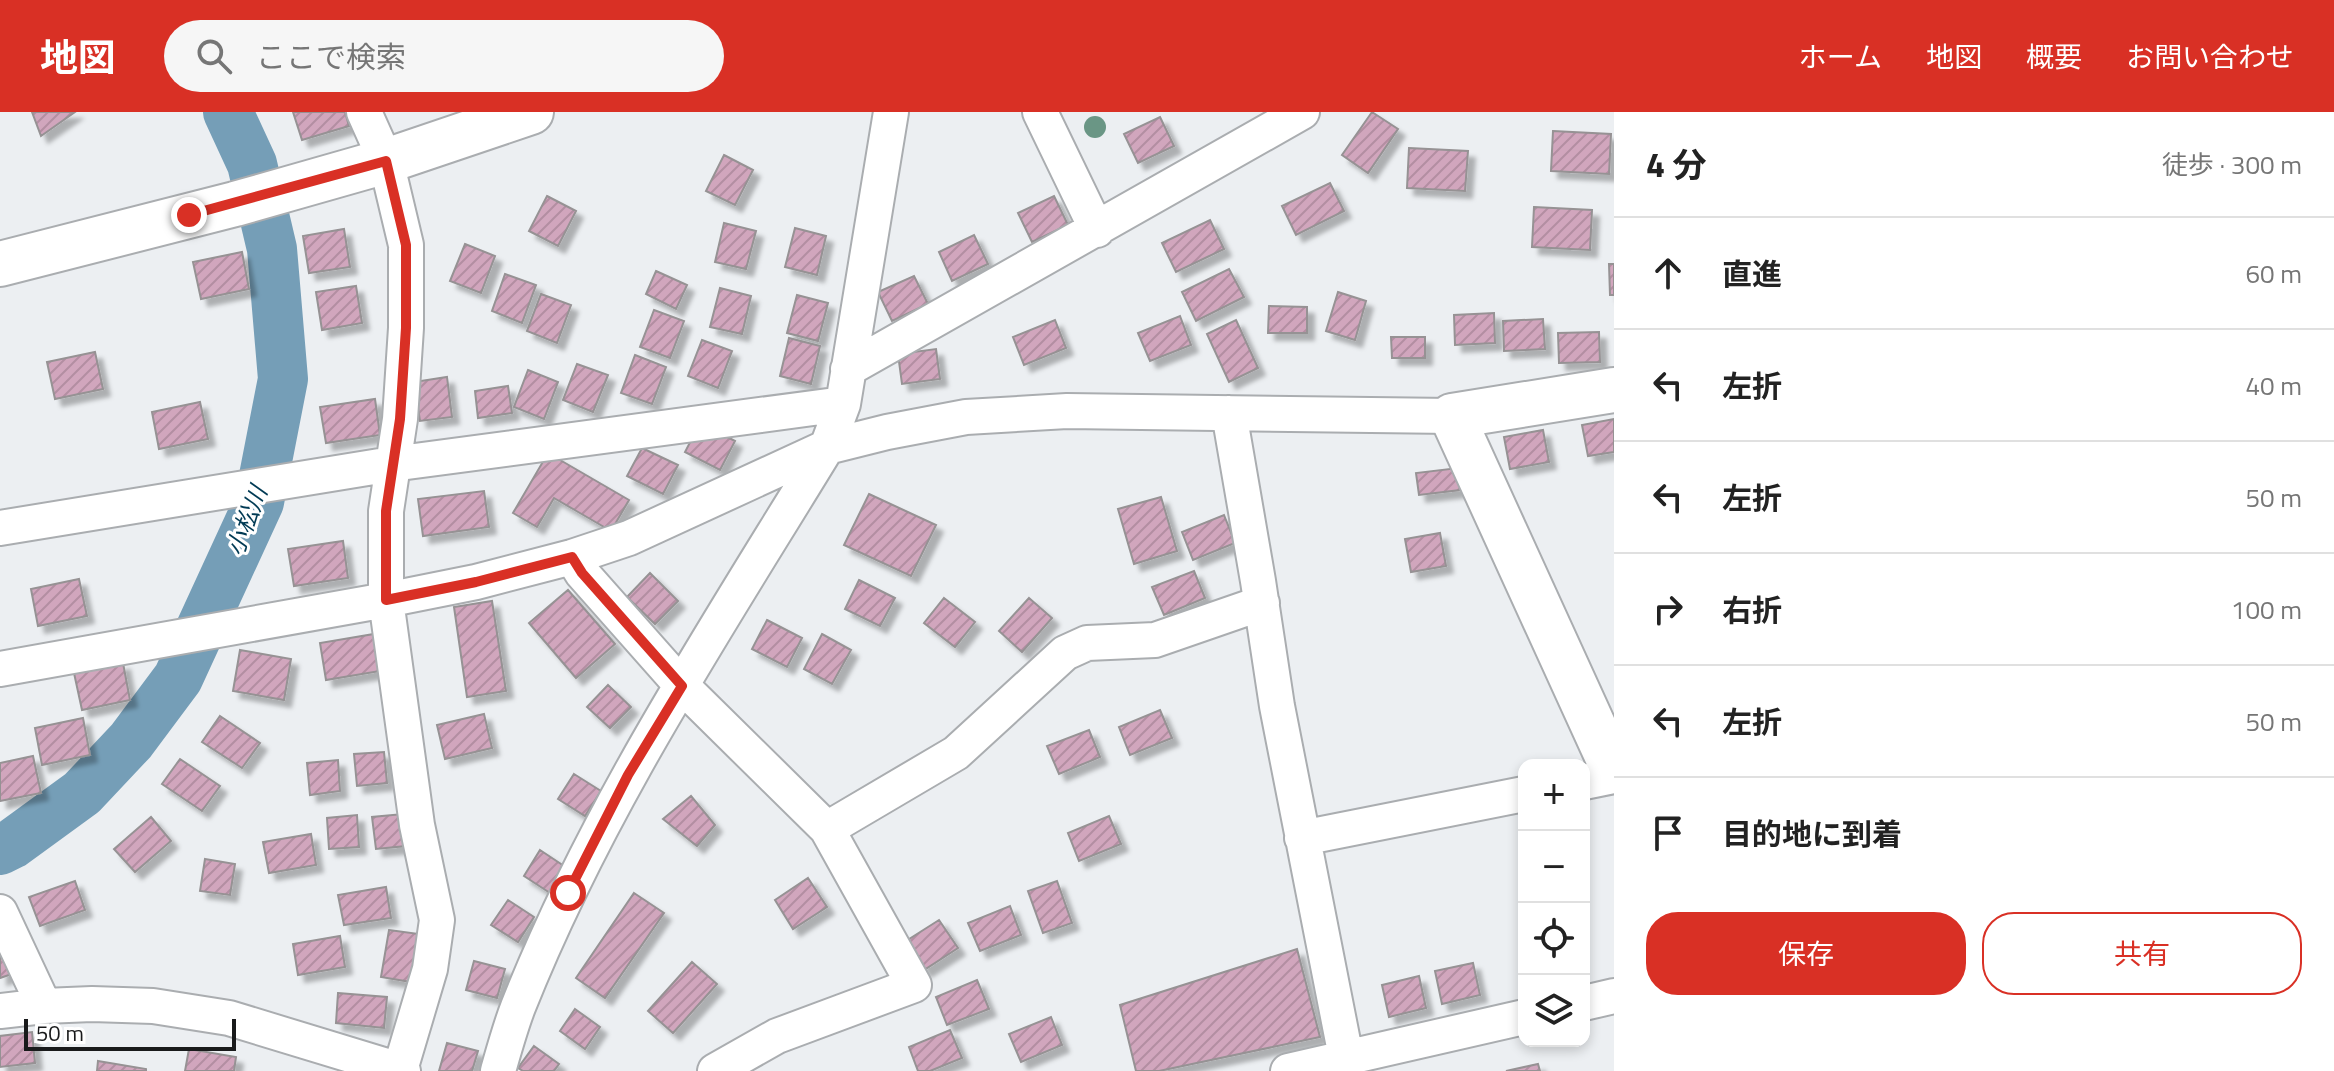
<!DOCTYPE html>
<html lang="ja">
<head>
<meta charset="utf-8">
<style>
	:root { --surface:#fff; --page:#f6f6f6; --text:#222; --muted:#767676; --line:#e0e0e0; --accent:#d93025 }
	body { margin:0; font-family:"Titillium Web","Noto Sans JP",sans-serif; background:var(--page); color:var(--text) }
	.controls { position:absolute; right:24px; bottom:24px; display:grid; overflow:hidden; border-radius:16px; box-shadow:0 4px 12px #0003 }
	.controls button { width:72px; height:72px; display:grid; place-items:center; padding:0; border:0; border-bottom:2px solid var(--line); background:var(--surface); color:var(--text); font:40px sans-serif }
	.scale { position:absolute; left:24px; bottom:20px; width:212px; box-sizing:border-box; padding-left:8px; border:4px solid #191a1b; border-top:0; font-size:22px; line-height:28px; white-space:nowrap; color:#191a1b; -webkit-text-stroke:6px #fff; paint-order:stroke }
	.stop { position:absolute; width:24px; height:24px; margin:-18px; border:6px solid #d93025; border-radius:50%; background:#fff }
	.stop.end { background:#d93025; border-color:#fff; box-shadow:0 2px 8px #0008 }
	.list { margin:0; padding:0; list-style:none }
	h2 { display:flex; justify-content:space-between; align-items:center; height:104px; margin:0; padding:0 32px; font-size:34px }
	h2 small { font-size:26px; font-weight:400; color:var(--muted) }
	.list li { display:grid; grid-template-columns:52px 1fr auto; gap:24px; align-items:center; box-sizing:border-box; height:112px; padding:0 32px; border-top:2px solid var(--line) }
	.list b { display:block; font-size:30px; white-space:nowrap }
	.list em { font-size:26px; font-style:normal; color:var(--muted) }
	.actions { display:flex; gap:16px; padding:24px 32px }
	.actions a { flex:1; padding:18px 0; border:2px solid var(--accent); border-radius:32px; text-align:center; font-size:28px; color:var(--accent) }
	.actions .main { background:var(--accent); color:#fff }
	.icon { flex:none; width:44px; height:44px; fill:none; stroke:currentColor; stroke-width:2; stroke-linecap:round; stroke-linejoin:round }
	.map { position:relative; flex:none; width:1614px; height:959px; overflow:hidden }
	header { display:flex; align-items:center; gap:48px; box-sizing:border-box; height:112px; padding:0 40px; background:var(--accent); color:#fff }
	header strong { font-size:38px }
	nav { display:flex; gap:44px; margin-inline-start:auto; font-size:28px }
	.search { width:560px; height:72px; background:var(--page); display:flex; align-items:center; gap:20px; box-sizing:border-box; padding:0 28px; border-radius:44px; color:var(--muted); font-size:30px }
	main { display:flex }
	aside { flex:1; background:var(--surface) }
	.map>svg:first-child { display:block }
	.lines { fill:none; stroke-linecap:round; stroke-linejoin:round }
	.river { stroke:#759eb7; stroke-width:50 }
	.building { fill:url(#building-hatch); stroke:#969294; stroke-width:2; filter:url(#shadow) }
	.street-casing { stroke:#aaadb0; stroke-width:38 }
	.secondary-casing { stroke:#aaadb0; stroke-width:48 }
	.street { stroke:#fff; stroke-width:34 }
	.secondary { stroke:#fff; stroke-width:44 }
	.tree { fill:#6a9685 }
	.route { stroke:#d93025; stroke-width:10 }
	.labels { text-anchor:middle; stroke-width:6; stroke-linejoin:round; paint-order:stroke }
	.water-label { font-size:24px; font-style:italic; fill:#003a54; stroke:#fff }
</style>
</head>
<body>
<header>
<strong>地図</strong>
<div class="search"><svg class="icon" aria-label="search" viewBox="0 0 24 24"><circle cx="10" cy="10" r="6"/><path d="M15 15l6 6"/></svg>ここで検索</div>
<nav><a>ホーム</a><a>地図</a><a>概要</a><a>お問い合わせ</a></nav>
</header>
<main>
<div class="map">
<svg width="1614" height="959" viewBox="0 0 1614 959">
	<defs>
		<pattern id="building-hatch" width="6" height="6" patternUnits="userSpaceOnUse" patternTransform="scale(2)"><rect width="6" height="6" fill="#d1a6bd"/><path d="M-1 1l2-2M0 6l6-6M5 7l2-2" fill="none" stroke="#b38ea2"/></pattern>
		<filter id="shadow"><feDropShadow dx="7" dy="7" stdDeviation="2" flood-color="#0004"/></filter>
	</defs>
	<rect width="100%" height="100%" fill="#eceff2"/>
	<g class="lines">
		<path class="river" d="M0,738l12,-6 70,-51 49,-52 47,-63 81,-176 24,-123 -11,-130 -20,-85 -24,-52"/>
	</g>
	<path class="building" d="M32,0h43l-34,24z
		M293,0h52l4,14 -47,14z
		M1372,0l26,17 -30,44 -26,-18z
		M1160,5l14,29 -36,17 -14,-29z
		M1553,19l58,3 -2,40 -58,-3z
		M1409,36l59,3 -3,40 -58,-3z
		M724,43l29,15 -18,35 -29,-14z
		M1330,71l14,28 -48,24 -14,-29z
		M547,84l29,15 -18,35 -29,-15z
		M1054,84l14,29 -36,17 -14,-29z
		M1534,95l58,3 -2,40 -58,-3z
		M1210,108l14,29 -48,23 -14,-29z
		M724,111l32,8 -10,38 -31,-7z
		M795,116l31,8 -9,39 -32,-8z
		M344,117l6,38 -41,6 -6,-37z
		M974,123l14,29 -36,17 -13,-29z
		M465,132l30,12 -14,37 -31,-12z
		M242,140l7,37 -48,10 -8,-37z
		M1609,152h5v31h-4z
		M1229,157l15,28 -48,24 -14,-29z
		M656,159l31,14 -11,24 -30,-15z
		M505,162l31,11 -14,38 -30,-12z
		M914,164l14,28 -36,17 -14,-29z
		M356,174l6,37 -40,7 -6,-38z
		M720,176l31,8 -9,38 -32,-7z
		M1338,180l28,9 -11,39 -29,-9z
		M541,182l30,11 -14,38 -30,-12z
		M797,183l31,8 -10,38 -31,-8z
		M1269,194l38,1v26h-39z
		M654,198l30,11 -14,37 -30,-11z
		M1494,201l1,30 -40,2 -1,-30z
		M1180,204l11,29 -41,16 -12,-28z
		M1543,207l2,30 -41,2 -1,-30z
		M1055,208l11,28 -42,17 -11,-28z
		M1236,208l22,48 -29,14 -22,-48z
		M1599,220l1,30 -41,1 -1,-30z
		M1391,225h34v21h-33z
		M789,226l31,8 -9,38 -31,-8z
		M702,228l30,11 -14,37 -30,-12z
		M936,237l4,30 -38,5 -4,-30z
		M95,240l8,37 -48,10 -8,-37z
		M635,243l31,12 -14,37 -31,-11z
		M577,252l31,11 -15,37 -30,-12z
		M528,258l30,12 -14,37 -30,-12z
		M447,265l5,40 -32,4 -6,-39z
		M508,274l4,27 -34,5 -3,-27z
		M375,287l5,36 -54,8 -6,-36z
		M200,290l8,37 -49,10 -7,-37z
		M1614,307v33l-26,4 -6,-31z
		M700,311l35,18 -15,29 -35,-18z
		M1543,318l6,32 -39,7 -6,-32z
		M642,336l36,17 -15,29 -36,-18z
		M548,341l81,47 -18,31 -57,-33 -17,29 -24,-14z
		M1458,356l2,22 -41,5 -3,-22z
		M484,379l5,36 -66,9 -5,-37z
		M869,382l67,31 -25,51 -67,-31z
		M1161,385l16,54 -43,13 -16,-55z
		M1224,403l11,28 -42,17 -11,-28z
		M1440,421l6,33 -35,6 -6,-33z
		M343,429l5,37 -54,8 -6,-37z
		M1194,459l11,27 -41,17 -12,-28z
		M650,461l28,28 -23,23 -28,-27z
		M79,467l8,37 -49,10 -7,-37z
		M859,468l36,18 -15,28 -35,-17z
		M568,478l47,54 -39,34 -47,-55z
		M944,486l31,24 -20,25 -31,-24z
		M1029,486l23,20 -30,34 -23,-21z
		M492,489l14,90 -39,6 -13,-90z
		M767,508l35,18 -15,29 -35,-18z
		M374,522l6,37 -54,9 -6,-37z
		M822,522l29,16 -19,34 -28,-15z
		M240,538l51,9 -7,41 -51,-9z
		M123,551l7,37 -48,10 -8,-37z
		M608,573l23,22 -21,21 -23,-21z
		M1160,598l12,28 -42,17 -11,-28z
		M484,602l8,34 -47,11 -8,-34z
		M220,604l40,27 -18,25 -40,-26z
		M83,606l7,37 -48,10 -7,-37z
		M1089,618l11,27 -41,17 -12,-28z
		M384,640l3,31 -30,3 -3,-32z
		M33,644l8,37 -41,8v-38z
		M180,647l40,27 -18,25 -40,-27z
		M338,648l2,31 -30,4 -3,-32z
		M574,662l27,17 -16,25 -27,-17z
		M691,684l24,29 -18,21 -34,-27z
		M403,702l3,32 -30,3 -4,-32z
		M357,703l2,32 -30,2 -2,-31z
		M1109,704l12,28 -42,17 -11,-28z
		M151,705l20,24 -36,31 -21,-23z
		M311,722l5,31 -47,8 -6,-31z
		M540,738l27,18 -17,25 -26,-17z
		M205,747l30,5 -5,31 -30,-4z
		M808,766l19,29 -34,22 -18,-29z
		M75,769l10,29 -45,16 -11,-29z
		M1057,769l15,42 -29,10 -15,-42z
		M386,775l5,31 -47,7 -6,-30z
		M634,781l30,20 -59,85 -29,-20z
		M508,788l26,17 -16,25 -27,-17z
		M1010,794l11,29 -41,16 -12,-28z
		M939,808l19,28 -34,22 -18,-29z
		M389,818l30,4 -8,48 -30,-5z
		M340,824l5,31 -47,8 -5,-31z
		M0,834l12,28 -12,4z
		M1297,837l23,88 -161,34h-23l-16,-66z
		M474,849l31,8 -8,29 -31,-8z
		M692,850l25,22 -44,49 -25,-22z
		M1473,851l7,32 -38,9 -7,-33z
		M1419,864l7,32 -37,9 -7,-32z
		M977,868l12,29 -42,16 -11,-28z
		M338,881l49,4 -3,31 -48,-5z
		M575,897l25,18 -15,22 -25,-18z
		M1051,905l11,28 -41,17 -12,-28z
		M950,918l12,28 -32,13h-12l-9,-24z
		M32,920l3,31 -35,4v-31z
		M447,931l31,8 -6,20h-33z
		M534,934l25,18 -5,7h-31l-5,-3z
		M189,937l47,8 -2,14h-49z
		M98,949l48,8v2h-49z
		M1538,952l2,7h-34z"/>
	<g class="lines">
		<defs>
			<path id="street" d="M364,0l22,49 20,84v83l-6,91 -14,92v89l31,225 20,95 -7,49 -30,101
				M1040,0l57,118
				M848,257l454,-257
				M1229,301l29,168 19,125 69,351
				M0,416l392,-64 451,-60
				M572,445l10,16 100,113 145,143 87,156 -137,51 -62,35
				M0,557l386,-69 90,-18 96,-25 57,-19 198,-91 60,-15 79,-15 101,-6 385,5
				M1584,670l30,-6
				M827,717l129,-76 109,-100 22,-10 68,-3 107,-37
				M1302,726l222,-44
				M0,800l44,94
				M1584,891l30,-7
				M0,899l44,-5 48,-2 61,2 76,12 174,53
				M498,959c6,-21 12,-43 20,-64 79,-199 198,-378 309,-560l16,-43 48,-292
				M1288,959l236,-54"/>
			<path id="secondary" d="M0,152l235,-60 151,-43 145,-49
				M1614,278l-162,26 162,355"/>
		</defs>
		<use href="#street" class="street-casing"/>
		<use href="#secondary" class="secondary-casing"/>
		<use href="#street" class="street"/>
		<use href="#secondary" class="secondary"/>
	</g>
	<circle class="tree" cx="1095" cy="15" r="11"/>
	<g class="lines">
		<path class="route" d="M189,103l197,-54 20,84v83l-6,91 -14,92v89l90,-18 96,-25 10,16 100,113 -54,89 -60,118"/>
	</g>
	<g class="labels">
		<g class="water-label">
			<text transform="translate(247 409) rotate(-69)" y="8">小松川</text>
		</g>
	</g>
</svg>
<div class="controls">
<button>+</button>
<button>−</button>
<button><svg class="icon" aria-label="locate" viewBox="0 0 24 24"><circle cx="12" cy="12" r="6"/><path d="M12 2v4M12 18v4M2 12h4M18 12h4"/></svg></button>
<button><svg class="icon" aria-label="layers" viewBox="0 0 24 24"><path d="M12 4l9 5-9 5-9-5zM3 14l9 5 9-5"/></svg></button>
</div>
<div class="scale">50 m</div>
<div class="stop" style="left:568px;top:781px"></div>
<div class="stop end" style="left:189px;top:103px"></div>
</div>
<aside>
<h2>4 分<small>徒歩 · 300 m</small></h2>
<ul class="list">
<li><svg class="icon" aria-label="ahead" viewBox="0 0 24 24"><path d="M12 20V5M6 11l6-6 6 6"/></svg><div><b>直進</b></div><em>60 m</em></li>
<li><svg class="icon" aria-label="left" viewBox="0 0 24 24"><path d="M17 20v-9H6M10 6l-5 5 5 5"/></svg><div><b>左折</b></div><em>40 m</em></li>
<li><svg class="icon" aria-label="left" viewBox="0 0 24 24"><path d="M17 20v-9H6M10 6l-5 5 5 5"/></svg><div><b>左折</b></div><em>50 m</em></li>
<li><svg class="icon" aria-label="right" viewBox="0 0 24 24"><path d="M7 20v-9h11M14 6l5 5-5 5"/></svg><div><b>右折</b></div><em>100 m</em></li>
<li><svg class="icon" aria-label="left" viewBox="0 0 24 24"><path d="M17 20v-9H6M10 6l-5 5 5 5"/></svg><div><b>左折</b></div><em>50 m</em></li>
<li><svg class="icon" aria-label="arrive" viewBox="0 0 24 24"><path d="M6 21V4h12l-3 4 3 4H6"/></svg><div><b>目的地に到着</b></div></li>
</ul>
<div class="actions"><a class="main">保存</a><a>共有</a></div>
</aside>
</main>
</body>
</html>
